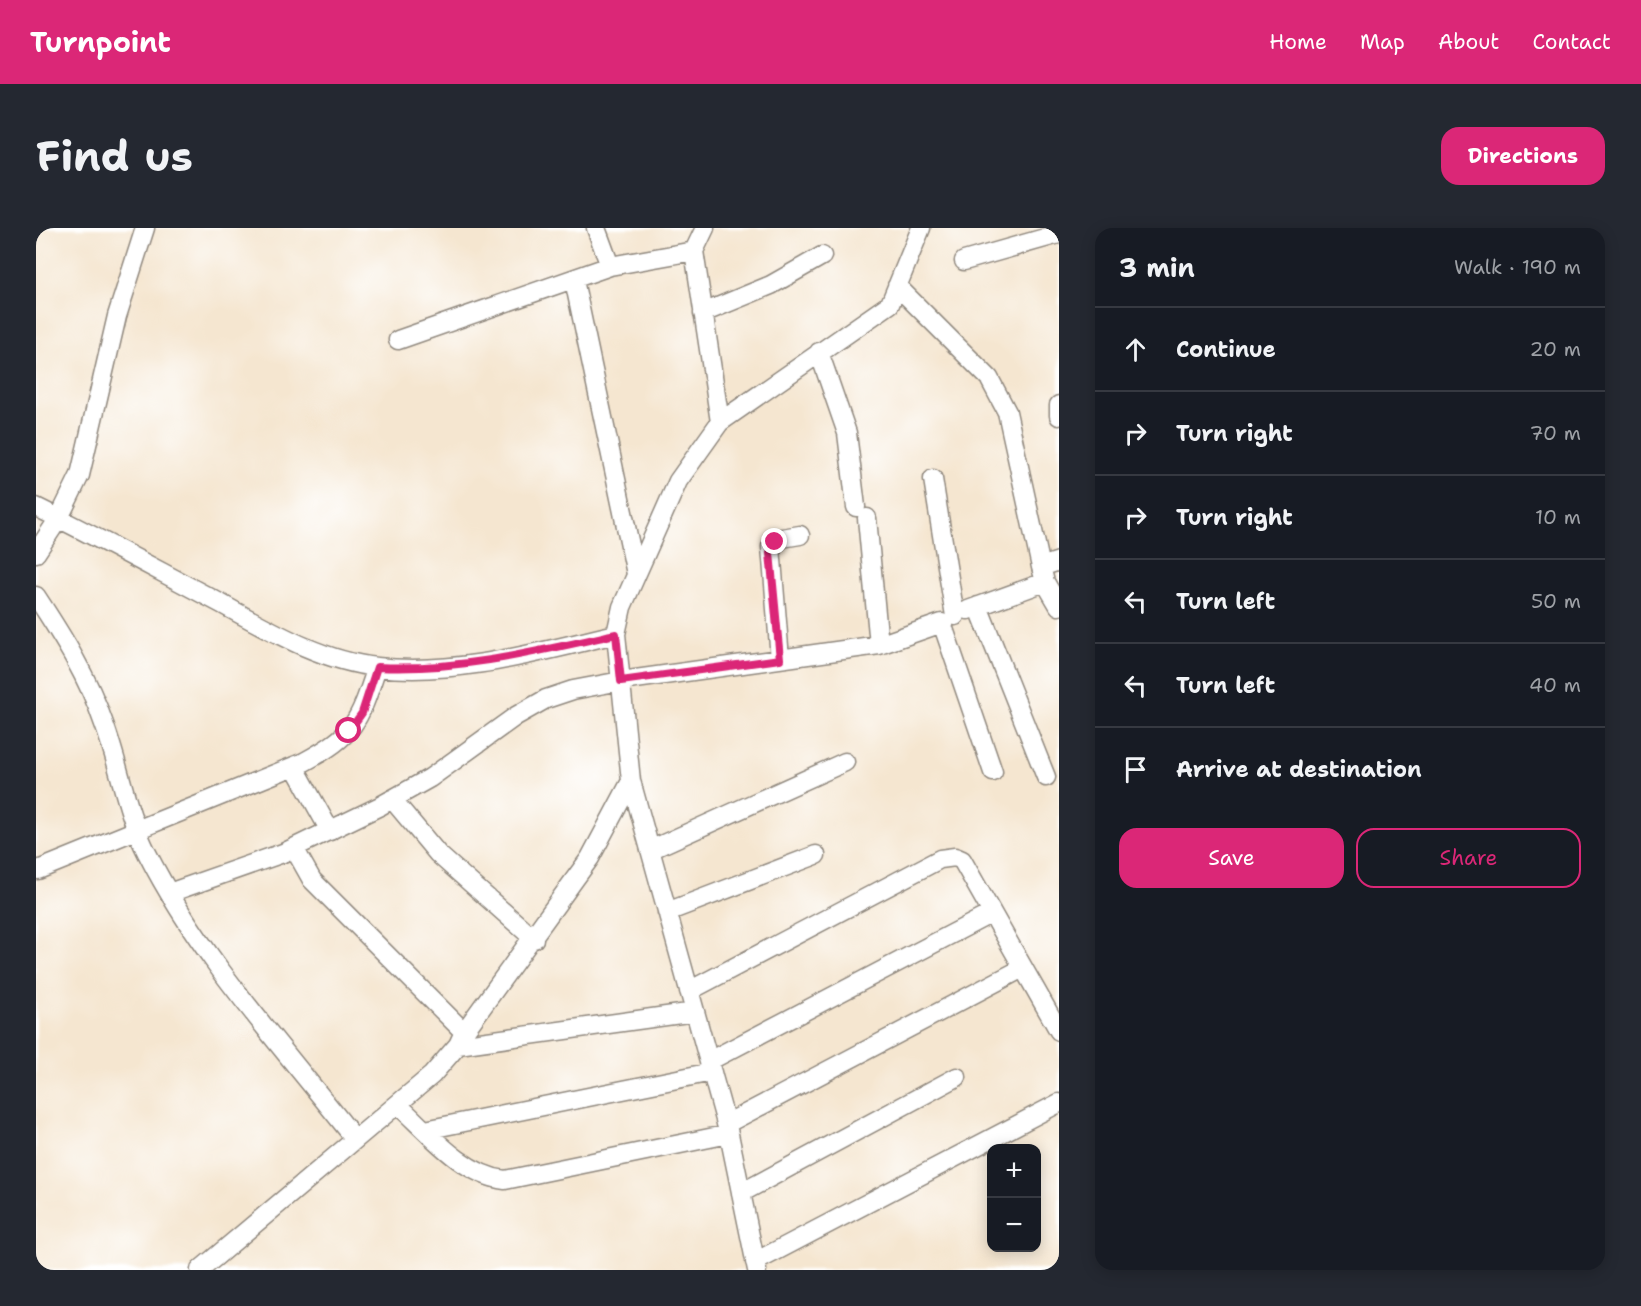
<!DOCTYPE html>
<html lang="en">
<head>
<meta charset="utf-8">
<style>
	:root { --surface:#171b24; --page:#242831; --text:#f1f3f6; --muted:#9ea1a6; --line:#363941; --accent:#db2777 }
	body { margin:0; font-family:"Shantell Sans",sans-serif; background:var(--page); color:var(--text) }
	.controls { position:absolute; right:18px; bottom:18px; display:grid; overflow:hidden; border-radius:12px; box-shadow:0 3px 15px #0003 }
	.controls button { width:54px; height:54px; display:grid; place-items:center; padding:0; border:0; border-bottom:2px solid var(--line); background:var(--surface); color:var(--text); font:30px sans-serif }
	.stop { position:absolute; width:18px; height:18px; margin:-14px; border:4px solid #db2777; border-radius:50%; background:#fff }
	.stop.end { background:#db2777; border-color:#fff; box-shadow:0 2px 6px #0008 }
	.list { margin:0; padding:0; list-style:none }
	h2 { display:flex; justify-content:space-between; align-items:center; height:78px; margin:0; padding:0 24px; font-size:26px }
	h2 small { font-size:20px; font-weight:400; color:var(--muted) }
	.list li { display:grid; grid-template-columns:39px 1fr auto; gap:18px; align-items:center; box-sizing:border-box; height:84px; padding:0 24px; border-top:2px solid var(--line) }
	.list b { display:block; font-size:22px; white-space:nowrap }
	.list em { font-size:20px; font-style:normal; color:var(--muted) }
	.actions { display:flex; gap:12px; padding:18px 24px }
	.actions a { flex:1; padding:14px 0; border:2px solid var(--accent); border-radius:18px; text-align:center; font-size:21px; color:var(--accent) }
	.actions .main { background:var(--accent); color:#fff }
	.icon { flex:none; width:33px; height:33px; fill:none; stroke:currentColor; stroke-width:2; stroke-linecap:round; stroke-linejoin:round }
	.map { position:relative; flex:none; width:1023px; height:1042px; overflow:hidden; border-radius:18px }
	header { display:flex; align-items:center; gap:36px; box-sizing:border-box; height:84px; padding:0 30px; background:var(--accent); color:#fff }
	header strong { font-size:28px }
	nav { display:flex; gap:33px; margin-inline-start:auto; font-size:21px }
	.intro { display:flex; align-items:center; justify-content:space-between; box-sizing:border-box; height:144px; padding:0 36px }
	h1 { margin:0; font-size:42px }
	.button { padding:15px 27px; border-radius:18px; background:var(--accent); color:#fff; font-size:21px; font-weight:700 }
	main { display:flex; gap:36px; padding:0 36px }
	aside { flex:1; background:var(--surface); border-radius:18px; box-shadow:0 3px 15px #0003 }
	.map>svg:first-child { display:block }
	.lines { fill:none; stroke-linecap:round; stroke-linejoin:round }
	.minor-casing { stroke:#90887e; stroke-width:21 }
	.minor { stroke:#fff; stroke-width:18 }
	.route { stroke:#db2777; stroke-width:8 }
</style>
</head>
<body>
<header>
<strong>Turnpoint</strong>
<nav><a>Home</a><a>Map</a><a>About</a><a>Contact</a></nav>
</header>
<div class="intro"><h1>Find us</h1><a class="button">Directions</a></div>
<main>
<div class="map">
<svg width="1023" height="1042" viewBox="0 0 1023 1042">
	<rect width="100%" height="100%" fill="#fff"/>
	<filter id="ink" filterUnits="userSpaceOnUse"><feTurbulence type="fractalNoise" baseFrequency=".0167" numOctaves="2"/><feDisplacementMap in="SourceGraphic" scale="12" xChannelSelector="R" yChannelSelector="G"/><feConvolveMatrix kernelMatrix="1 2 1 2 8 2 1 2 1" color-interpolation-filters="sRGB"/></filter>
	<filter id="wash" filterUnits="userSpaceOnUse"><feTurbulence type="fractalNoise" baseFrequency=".008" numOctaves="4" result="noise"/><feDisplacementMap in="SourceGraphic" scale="24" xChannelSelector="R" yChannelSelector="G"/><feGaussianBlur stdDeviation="1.35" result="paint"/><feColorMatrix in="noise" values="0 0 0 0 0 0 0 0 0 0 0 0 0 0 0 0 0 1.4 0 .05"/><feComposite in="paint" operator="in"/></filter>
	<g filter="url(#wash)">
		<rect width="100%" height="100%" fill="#f5e6d0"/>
	</g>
	<g filter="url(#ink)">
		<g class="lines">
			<defs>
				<path id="minor" d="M560,0l14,38 84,-15 26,171
					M658,23l11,-23
					M928,33l95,-27
					M538,52l62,294
					M861,58l92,92 18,34 34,155 4,15 14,24
					M667,85l68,-28 51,-29
					M362,112l212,-74
					M783,124l28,81 9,74
					M1023,177v11
					M897,251l22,137
					M0,279c61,30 121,63 182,95 50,27 102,59 159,65 81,9 161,-15 239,-33
					M831,290l12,127
					M0,325l23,-35 21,-43 37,-159 28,-88
					M1005,339l18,-6
					M0,368c27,41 52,81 68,128 16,43 22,88 43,129 53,105 136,194 208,286
					M942,378l68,171
					M932,382l77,-28
					M744,431l-9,-112 11,-9 18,-3
					M258,538l36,65
					M595,553l98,353 28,136
					M356,571l46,55 96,85
					M258,620l18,32 152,152
					M614,622l195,-88
					M2,642l266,-108c52,-28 55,-41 73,-95
					M133,665l114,-40 97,-47 50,-28 86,-62 30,-17 27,-9 48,-9 258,-36 63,-22 51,149
					M631,684l149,-57
					M653,763l251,-132 15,-2 7,3 97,171
					M422,817l237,-33
					M673,833l283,-148
					M362,877c31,28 65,70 107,75l224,-46
					M690,896l297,-156
					M389,902l287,-58
					M705,965l216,-116
					M719,1034l304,-159
					M164,1042l232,-195 26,-30 6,-13 126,-174 41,-77 -15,-147 6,-27 56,-126 42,-59 170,-118 31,-76"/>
			</defs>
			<use href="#minor" class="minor-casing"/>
			<use href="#minor" class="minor"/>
		</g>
	</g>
	<g class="lines" filter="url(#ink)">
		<path class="route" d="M313,503l13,-18 15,-46c83,4 159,-15 239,-33l5,47 159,-22 -10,-106 5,-11"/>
	</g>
</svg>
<div class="controls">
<button>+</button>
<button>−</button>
</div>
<div class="stop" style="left:313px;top:503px"></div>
<div class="stop end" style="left:739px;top:314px"></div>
</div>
<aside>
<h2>3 min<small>Walk · 190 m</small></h2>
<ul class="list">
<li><svg class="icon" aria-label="ahead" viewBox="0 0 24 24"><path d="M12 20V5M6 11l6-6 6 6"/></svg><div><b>Continue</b></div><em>20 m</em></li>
<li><svg class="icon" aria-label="right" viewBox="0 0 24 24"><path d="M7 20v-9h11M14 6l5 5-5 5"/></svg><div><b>Turn right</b></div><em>70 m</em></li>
<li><svg class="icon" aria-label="right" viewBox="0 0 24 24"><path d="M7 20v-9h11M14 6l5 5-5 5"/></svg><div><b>Turn right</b></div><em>10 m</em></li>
<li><svg class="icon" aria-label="left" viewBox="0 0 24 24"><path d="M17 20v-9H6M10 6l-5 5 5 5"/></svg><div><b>Turn left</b></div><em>50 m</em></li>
<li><svg class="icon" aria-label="left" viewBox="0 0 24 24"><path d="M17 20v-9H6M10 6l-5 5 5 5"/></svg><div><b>Turn left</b></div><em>40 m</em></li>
<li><svg class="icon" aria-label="arrive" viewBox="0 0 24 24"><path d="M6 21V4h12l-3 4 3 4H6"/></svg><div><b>Arrive at destination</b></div></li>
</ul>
<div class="actions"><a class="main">Save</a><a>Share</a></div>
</aside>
</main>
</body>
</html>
